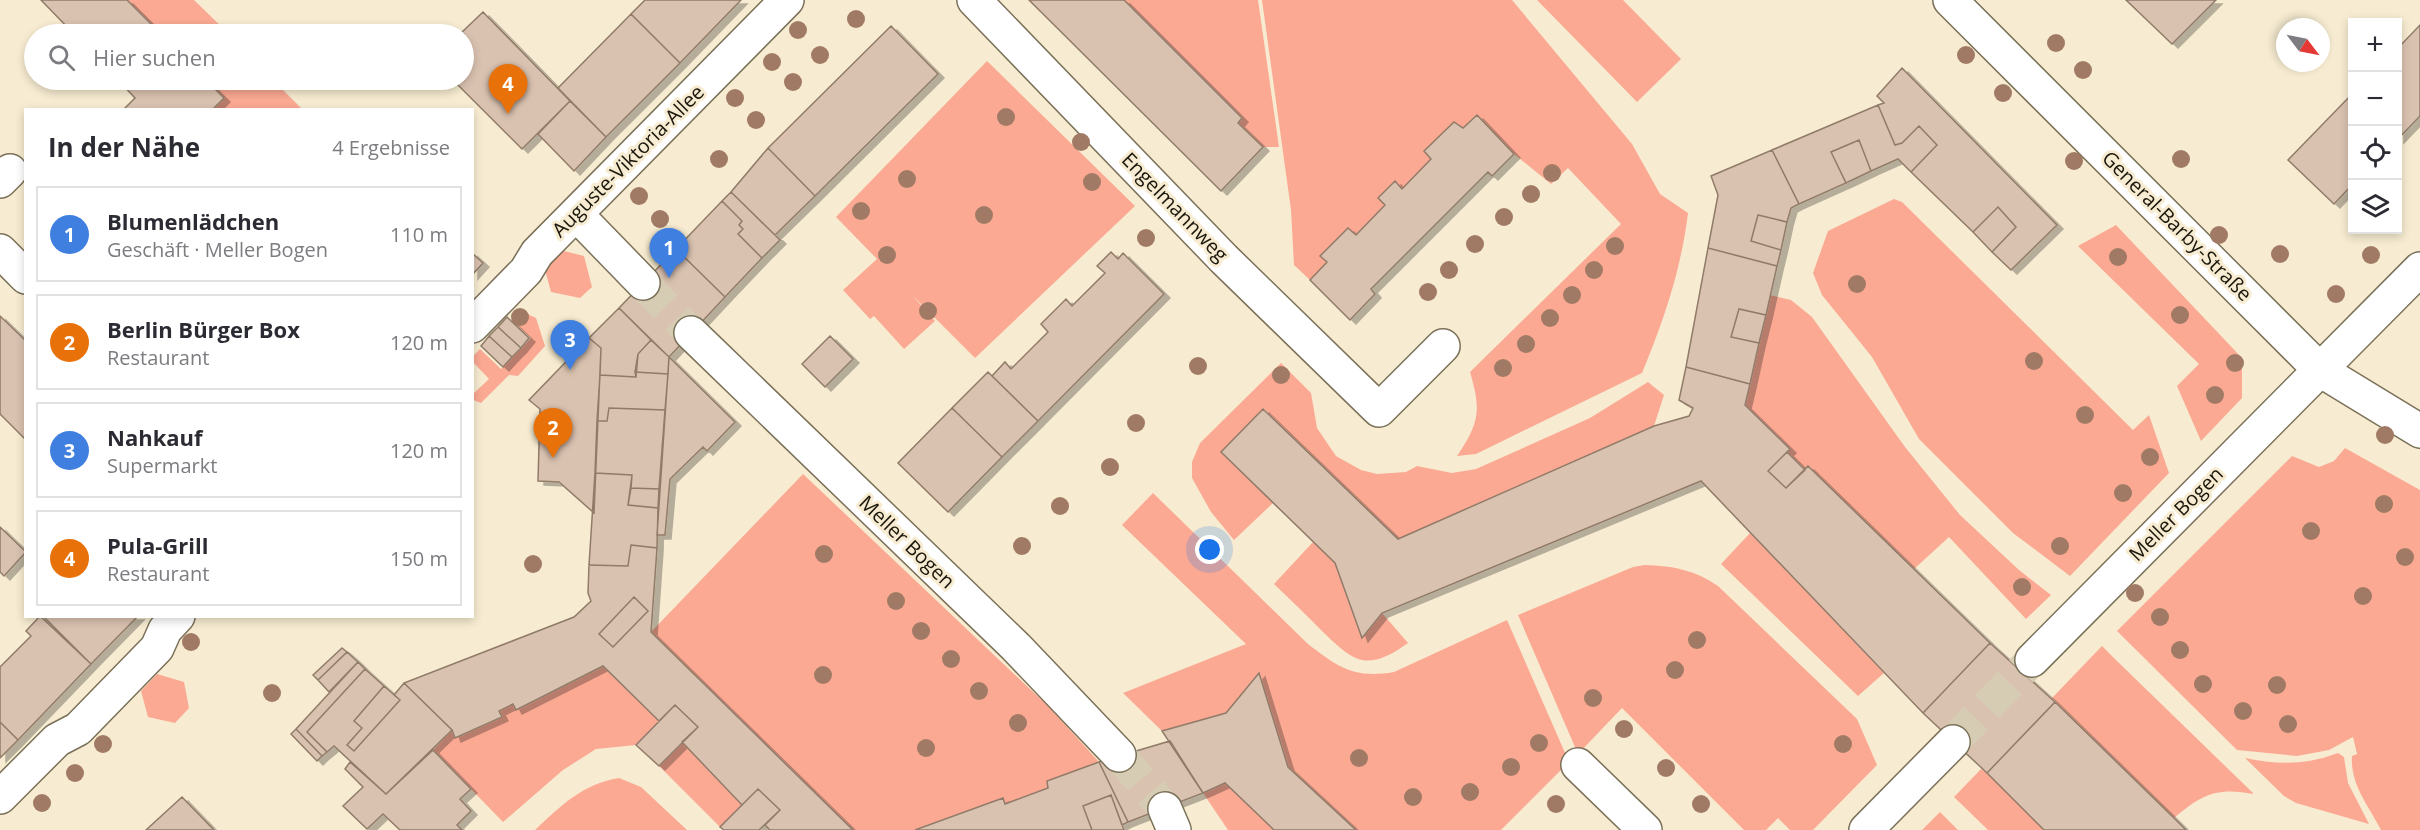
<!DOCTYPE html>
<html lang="de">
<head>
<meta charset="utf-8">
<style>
	:root { --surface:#fff; --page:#f7f7f7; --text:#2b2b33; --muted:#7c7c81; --line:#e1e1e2; --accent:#2563eb }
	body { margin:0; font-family:"Open Sans",sans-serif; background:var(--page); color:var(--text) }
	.controls { position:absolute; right:18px; top:18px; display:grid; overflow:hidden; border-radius:0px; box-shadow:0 3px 9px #0003 }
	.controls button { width:54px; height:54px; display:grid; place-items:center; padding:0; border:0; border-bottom:2px solid var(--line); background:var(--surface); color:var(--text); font:30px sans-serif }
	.compass { position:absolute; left:2276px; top:18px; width:54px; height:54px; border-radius:50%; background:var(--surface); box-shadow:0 3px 9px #0003; rotate:122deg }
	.you { position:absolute; left:1210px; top:550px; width:21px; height:21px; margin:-15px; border:4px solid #fff; border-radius:50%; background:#1a73e8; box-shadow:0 0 0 9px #1a73e833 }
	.badge { display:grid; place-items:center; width:39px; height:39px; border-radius:50%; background:var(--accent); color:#fff; font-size:20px; font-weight:700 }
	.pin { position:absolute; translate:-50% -50px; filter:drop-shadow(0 2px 3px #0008) }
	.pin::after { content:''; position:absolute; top:32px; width:21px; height:18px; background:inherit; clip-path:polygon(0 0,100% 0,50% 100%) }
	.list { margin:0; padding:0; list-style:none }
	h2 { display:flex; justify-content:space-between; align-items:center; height:78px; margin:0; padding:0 24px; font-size:26px }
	h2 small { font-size:20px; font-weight:400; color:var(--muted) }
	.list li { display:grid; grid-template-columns:39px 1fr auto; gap:18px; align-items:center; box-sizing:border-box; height:96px; margin:0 12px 12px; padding:0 12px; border:2px solid var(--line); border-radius:0px }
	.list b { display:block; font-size:22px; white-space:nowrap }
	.list p { margin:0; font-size:20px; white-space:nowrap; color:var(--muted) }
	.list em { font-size:20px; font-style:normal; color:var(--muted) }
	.icon { flex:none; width:33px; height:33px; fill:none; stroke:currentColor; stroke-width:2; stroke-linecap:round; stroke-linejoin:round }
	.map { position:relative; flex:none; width:2420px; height:830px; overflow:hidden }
	.search { position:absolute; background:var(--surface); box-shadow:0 3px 9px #0003; left:24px; top:24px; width:450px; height:66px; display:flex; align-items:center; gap:15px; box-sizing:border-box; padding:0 21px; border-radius:33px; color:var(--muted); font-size:22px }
	.panel { position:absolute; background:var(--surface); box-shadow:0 3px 9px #0003; left:24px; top:108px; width:450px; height:510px; border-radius:0px }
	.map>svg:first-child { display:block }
	.green { fill:#fba993 }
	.building { fill:#dac2b0; stroke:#907b69; stroke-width:1.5; filter:url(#shadow) }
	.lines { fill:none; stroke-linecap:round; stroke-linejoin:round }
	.minor-tunnel { stroke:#d6ccb4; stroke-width:33; stroke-dasharray:33 16; stroke-linecap:butt }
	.minor-casing { stroke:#7b7159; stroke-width:36 }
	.minor { stroke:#fff; stroke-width:33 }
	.tree { fill:#a17a65 }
	.labels { text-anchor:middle; stroke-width:6; stroke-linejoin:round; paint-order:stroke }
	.street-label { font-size:20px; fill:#1b170d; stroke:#f7ecd1 }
</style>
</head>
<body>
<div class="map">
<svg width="2420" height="830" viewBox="0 0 2420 830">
	<defs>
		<filter id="shadow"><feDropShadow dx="6" dy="4" stdDeviation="0" flood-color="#0004"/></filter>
	</defs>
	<rect width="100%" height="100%" fill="#f7ecd1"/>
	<path class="green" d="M127,0h67l35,34h-68z
		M1124,0h134l21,147h-16l-25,-24 3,-5z
		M1262,0h250l120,144 28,50 28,19c-7,57 -24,107 -46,160l-166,81 -19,2c23,-34 24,-46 13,-84l151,-148 -53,-56 -17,16 -37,-30 -37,-39 -14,13 -9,-6 -29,29 6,8 -29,30 -8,-7 -16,16 7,7 -29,30 -8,-7 -27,27 6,7 -17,18 -16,-15 -3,-55z
		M1537,0h86l58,59 -44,43z
		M987,61l148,145 -160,152 -63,-63 23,26 -31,28 -30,-33 -4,3 -27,-29 34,-31 -41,-42z
		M206,80h67l29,29h-90l11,-11z
		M1894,199l8,3 231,228 16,-15 20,58 -99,103 -57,-43 -94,-94 -47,-82 -50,-62 -9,-22 15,-42z
		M2116,225l126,133v40l-41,43 -24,-55 22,-22 -121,-118z
		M560,250l24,6 8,31 -12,11 -29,-6 -7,-26z
		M1770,295l21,5 21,17 93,130 55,68 59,55 32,25 -25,24 -77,-82 -35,32 -127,-117 3,-3 -45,-44z
		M521,311l15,7 9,28 -27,30 -9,-1 -28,28 -8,-3v-6l16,-15 -16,-17v-6l7,-7 21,20 30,-31 -19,-17z
		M1281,363l30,30 6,35 19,28 25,14 16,4 29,-2 11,-6 35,7 24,-4 114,-51 58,-36 16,13 -10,31 -256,113 -134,-130 -43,43 52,51 -39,37 -23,-28 -19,-34v-16l8,-19z
		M2345,448l75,42v340h-39c-12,-24 -31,-45 -29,-74l5,-2 -4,-17 -24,13 -32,6 -60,-6 -120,-119 175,-175 27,11 15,-6z
		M803,474l246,233 50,55 -52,19 1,7 -43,16 -2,-6 -88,32h-62l-202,-198z
		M1153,493l155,151c30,23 46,35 86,28l113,-52 62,142 -68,68h-145l-68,-63 -29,-94 -33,40 -64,18 -39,-38 123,-49 -124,-119z
		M1750,533l134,140 -26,23 -137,-132z
		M1313,542l22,21 27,74 20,-24 26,30c-42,30 -54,19 -87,-13 -15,-15 -31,-31 -47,-46z
		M1645,565c28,1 50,5 73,21l139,133 20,46 -64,65h-23l-12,-12 -12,12h-22l-122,-122 -44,46 -60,-139 115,-48z
		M2102,646l15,15 137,133c-37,-7 -52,0 -80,24l-122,-120z
		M603,666l56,55 -23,24 -40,4 -33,21 -60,52 -70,-72 19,-20 4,8 46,-21 -3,-6 14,-7 3,6z
		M157,674l27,8 5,26 -14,15 -27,-6 -7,-26z
		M682,742l60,63 -22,22 -61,-61z
		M2338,753l6,4 4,26 21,41 -73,-21 -12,-7 -39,-38c33,7 61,7 93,-5z
		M1981,769l6,4 57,57h-56l-34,-33z
		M619,778l22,9 46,43h-152c26,-24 47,-46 84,-52z
		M1225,783l49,47h-46l-25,-37z
		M1940,812l18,18h-36z"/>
	<path class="building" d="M41,0h86l34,34h-87z
		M645,0h96l-61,63 -49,-49z
		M1029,0h95l118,118 -4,5 25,24 -42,44z
		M2126,0h90l-44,44z
		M483,12l87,89 -48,48 -69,-69h11v-46h-4z
		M631,14l49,49 -74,74 -48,-49z
		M2420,25v91l-22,23v-91z
		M891,26l47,48 -123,122 -47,-48z
		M1902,68l155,157 -46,45 -19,-18 24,-25 -18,-20 -25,25 -62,-60 26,-27 -18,-19 -17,17 -7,2 -17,-40 6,-2 -7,-7z
		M118,80h88l18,18 -12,12h-89l12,-12z
		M2352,94v91l-18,19 -46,-44z
		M570,101l36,36 -32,34 -36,-37z
		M1878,105l17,40 7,-2 17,-17 18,19 -26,27 -13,-13 -27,12 -12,-31 -28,12 15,31 -47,21 -27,-54z
		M1477,115l37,39 -22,22 -4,-4 -117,117 4,5 -25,26 -40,-40 17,-18 -7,-6 28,-28 8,7 29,-30 -7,-7 17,-17 7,8 29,-30 -7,-8 30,-29 9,6z
		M1859,140l12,31 -25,12 -15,-31z
		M768,148l47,48 -40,39 -44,-43z
		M1772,150l27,54 -8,4 -4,14 -29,-7 -7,26 30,9 -4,16 -69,-18 10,-53 -7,-19z
		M731,192l49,48 -18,18 -24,-24 5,-5 -4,-4 3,-4 -20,-20z
		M722,201l20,20 -3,4 4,4 -5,5 24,24 -37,39 -49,-48z
		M1998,207l18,20 -24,25 -19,-20z
		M1758,215l29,7 -6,28 -30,-9z
		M1708,248l69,18 -11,49 -27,-6 -8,28 28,6 -9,41 -64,-17z
		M676,249l49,48 -56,60 -50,-49z
		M1111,252l7,7 5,-6 41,41 -126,127 -46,-45 13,-14 6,7 37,-37 -7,-8 25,-25 6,7 33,-33 -8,-7z
		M472,253l11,10 -11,12z
		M619,308l32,32 -13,14 -2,23 -36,-2 1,-27 -12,-10z
		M1739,309l27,6 -7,28 -28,-6z
		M0,316l26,25 -1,98 -25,-25z
		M507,317l22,21 -8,10 -23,-21z
		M498,327l23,21 -9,9 -23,-21z
		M489,336l23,21 -9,10 -22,-21z
		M830,336l23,23 -28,28 -23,-23z
		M589,338l12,10 -7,165 -35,-31 -21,-1 2,-72 -11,-9z
		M651,340l18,17 -1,17 -33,-2 3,-18z
		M669,357l66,65 -28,29 -4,-4 -33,32 -5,56h-8z
		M1686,367l64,17 -5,21 45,44 -22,22 18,17 22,-22 182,177 -67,70 -222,-232 -319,132 -20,25 -27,-75 -114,-111 42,-43 135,130 256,-113 35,-10 4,-8 -14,-8z
		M635,372l33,2 -3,36 -56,-2 -2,13h-10l3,-46 36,2z
		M988,372l50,49 -36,36 -50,-49z
		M609,408l56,2 -6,79 -28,-1 1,-13 -37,-2 2,-52h10z
		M952,408l50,49 -54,55 -50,-49z
		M1787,452l18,18 -19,18 -18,-17z
		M595,473l37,2 -4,30 30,3 -1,40 -26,-3 -3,21 -39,-1z
		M631,488l28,1 -1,19 -30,-3z
		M0,527l26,25 -22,24 -4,-4z
		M631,545l26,3 -6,84 202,198h-83l-5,-5 15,-15 -22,-21 -16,16 -60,-63 16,-15 -23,-22 -16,16 -56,-55 -87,44 -3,-6 -14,7 3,6 -47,21 -3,-8 -48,-47 170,-66 17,-16 -3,-8 1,-28 39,1z
		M634,597l14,14 -35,36 -14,-13z
		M40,616l51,48 -73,76 -18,-18v-55l31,-31 -5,-5z
		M43,616h95l-47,48z
		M1990,643l65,59 -68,71 -64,-60z
		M342,648l5,4 -29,28 -5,-5z
		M347,652l11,10 -29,30 -11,-12z
		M358,662l7,7 -58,63 20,20 -5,4 -26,-27z
		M365,669l19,17 -30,35 8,7 -15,17 7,6 46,-51 -6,-5 10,-12 48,47 -66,64 -52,-48 -7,6 -20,-20z
		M1259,673l29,94 68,63h-82l-49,-47 -22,10 -41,-62 64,-18z
		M384,686l16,14 -46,51 -7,-6 15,-17 -8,-7z
		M2055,702l119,116 12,12h-142l-57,-57z
		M675,705l23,22 -39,39 -23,-21z
		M0,722l18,18 -18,18z
		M296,729l26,27 -5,5 -26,-27z
		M1170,741l33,52 -75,29 -29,-60z
		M433,750l38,39 -11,10 11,12 -14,14 5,5h-62l-17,-16 -16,15 -24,-23 20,-19 -18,-18 5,-7 36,32z
		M1099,762l29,60 -6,3 -11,-30 -28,11 9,24h-177l88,-32 2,6 43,-16 -1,-7z
		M758,789l22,21 -21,20h-35l-4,-3z
		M1111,795l13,35h-32l-9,-24z
		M182,797l32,33h-68z"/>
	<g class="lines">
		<path class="minor-tunnel" d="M643,283l48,50
			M1953,742l79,-82
			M1119,755l46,54"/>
		<defs>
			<path id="minor" d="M974,0l250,259 155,151 64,-64
				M1950,0l370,370 100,61
				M0,181l10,-10
				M576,214l67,69
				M0,251l26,26
				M472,326l54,-55 11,-18 250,-253
				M691,333l325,314 103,108
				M2032,660l388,-391
				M1578,765l67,65
				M0,797l57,-57 21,-11 79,-81 8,-18 13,-14
				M1165,809l9,21
				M1866,830l87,-88"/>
		</defs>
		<use href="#minor" class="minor-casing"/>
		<use href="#minor" class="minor"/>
	</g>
	<g class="tree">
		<circle cx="856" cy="19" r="9"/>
		<circle cx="798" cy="30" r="9"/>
		<circle cx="2056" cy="43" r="9"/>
		<circle cx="820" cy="55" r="9"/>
		<circle cx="1966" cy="55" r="9"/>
		<circle cx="772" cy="62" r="9"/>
		<circle cx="2083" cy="70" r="9"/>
		<circle cx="793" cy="82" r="9"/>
		<circle cx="2003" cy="93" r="9"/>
		<circle cx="735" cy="98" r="9"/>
		<circle cx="1006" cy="117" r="9"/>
		<circle cx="756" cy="120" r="9"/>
		<circle cx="1081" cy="142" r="9"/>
		<circle cx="719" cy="159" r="9"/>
		<circle cx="2181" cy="159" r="9"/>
		<circle cx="2074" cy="161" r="9"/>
		<circle cx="1552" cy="173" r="9"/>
		<circle cx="907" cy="179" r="9"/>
		<circle cx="1092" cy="182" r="9"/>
		<circle cx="1531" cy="194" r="9"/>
		<circle cx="639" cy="196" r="9"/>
		<circle cx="861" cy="211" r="9"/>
		<circle cx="984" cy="215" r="9"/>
		<circle cx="1504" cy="217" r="9"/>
		<circle cx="660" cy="219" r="9"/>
		<circle cx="2219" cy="235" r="9"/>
		<circle cx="1146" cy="238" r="9"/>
		<circle cx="1475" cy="244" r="9"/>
		<circle cx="1615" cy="246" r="9"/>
		<circle cx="2280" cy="254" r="9"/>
		<circle cx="887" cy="255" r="9"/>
		<circle cx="2371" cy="255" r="9"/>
		<circle cx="2118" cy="257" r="9"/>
		<circle cx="1449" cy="270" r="9"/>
		<circle cx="1594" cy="270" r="9"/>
		<circle cx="1857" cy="284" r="9"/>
		<circle cx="1428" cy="292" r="9"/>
		<circle cx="2336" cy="294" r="9"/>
		<circle cx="1572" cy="295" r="9"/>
		<circle cx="928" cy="311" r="9"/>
		<circle cx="2180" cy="315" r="9"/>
		<circle cx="520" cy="317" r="9"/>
		<circle cx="1550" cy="318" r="9"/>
		<circle cx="1526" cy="344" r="9"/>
		<circle cx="2034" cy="361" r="9"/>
		<circle cx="2235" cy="363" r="9"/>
		<circle cx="1198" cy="366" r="9"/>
		<circle cx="1503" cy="368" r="9"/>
		<circle cx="1281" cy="375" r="9"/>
		<circle cx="2215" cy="395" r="9"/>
		<circle cx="2085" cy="415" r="9"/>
		<circle cx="1136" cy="423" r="9"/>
		<circle cx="2385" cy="435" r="9"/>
		<circle cx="2150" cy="457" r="9"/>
		<circle cx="1110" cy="467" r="9"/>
		<circle cx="2123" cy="493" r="9"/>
		<circle cx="2384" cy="504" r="9"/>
		<circle cx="1060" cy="506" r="9"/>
		<circle cx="2311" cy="531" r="9"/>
		<circle cx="1022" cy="546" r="9"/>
		<circle cx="2060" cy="546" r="9"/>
		<circle cx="824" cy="554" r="9"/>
		<circle cx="2405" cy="557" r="9"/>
		<circle cx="533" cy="564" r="9"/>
		<circle cx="2022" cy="587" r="9"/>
		<circle cx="2135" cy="593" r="9"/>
		<circle cx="2363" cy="596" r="9"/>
		<circle cx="896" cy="601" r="9"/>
		<circle cx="2160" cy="617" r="9"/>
		<circle cx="921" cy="631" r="9"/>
		<circle cx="1697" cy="640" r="9"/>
		<circle cx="191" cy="642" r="9"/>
		<circle cx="2180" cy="650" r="9"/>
		<circle cx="951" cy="659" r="9"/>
		<circle cx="1675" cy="670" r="9"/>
		<circle cx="823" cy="675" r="9"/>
		<circle cx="2203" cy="684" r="9"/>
		<circle cx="2277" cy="685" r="9"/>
		<circle cx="979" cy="691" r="9"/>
		<circle cx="272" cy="693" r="9"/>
		<circle cx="1593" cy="698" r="9"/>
		<circle cx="2243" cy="711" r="9"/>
		<circle cx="1018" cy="723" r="9"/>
		<circle cx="2288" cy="724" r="9"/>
		<circle cx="1624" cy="729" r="9"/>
		<circle cx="1539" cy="743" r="9"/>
		<circle cx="103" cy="744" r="9"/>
		<circle cx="1843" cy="744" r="9"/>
		<circle cx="926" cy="748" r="9"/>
		<circle cx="1359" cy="758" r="9"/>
		<circle cx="1511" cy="767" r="9"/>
		<circle cx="1666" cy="768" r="9"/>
		<circle cx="75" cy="773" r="9"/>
		<circle cx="1470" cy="792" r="9"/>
		<circle cx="1413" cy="797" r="9"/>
		<circle cx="42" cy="803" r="9"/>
		<circle cx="1556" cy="804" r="9"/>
		<circle cx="1701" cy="804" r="9"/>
	</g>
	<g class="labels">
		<g class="street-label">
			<text transform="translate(628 161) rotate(-45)" y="7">Auguste-Viktoria-Allee</text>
			<text transform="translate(1175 207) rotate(46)" y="7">Engelmannweg</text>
			<text transform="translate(2177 226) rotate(45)" y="7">General-Barby-Straße</text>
			<text transform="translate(2176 514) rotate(-45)" y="7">Meller Bogen</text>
			<text transform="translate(907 542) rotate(44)" y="7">Meller Bogen</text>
		</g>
	</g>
</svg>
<div class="controls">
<button>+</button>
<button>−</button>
<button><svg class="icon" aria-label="locate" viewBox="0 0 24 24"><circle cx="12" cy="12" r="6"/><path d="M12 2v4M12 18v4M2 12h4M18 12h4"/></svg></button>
<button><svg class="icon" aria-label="layers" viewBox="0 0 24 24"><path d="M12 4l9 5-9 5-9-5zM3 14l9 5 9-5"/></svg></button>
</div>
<svg class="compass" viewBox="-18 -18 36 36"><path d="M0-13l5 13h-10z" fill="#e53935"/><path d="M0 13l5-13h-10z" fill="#7c7c81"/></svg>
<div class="you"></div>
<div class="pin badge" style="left:669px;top:278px;background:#3f7fe0">1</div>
<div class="pin badge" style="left:553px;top:458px;background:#e8710a">2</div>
<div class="pin badge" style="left:570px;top:370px;background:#3f7fe0">3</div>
<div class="pin badge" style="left:508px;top:114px;background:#e8710a">4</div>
<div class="search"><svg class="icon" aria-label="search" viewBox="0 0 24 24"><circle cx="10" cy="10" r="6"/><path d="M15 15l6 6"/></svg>Hier suchen</div>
<section class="panel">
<h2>In der Nähe<small>4 Ergebnisse</small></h2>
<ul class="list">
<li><span class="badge" style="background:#3f7fe0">1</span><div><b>Blumenlädchen</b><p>Geschäft · Meller Bogen</p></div><em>110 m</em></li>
<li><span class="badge" style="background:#e8710a">2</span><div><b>Berlin Bürger Box</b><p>Restaurant</p></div><em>120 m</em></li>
<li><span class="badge" style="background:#3f7fe0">3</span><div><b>Nahkauf</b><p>Supermarkt</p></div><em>120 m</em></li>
<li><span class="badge" style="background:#e8710a">4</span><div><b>Pula-Grill</b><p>Restaurant</p></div><em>150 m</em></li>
</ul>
</section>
</div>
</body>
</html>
